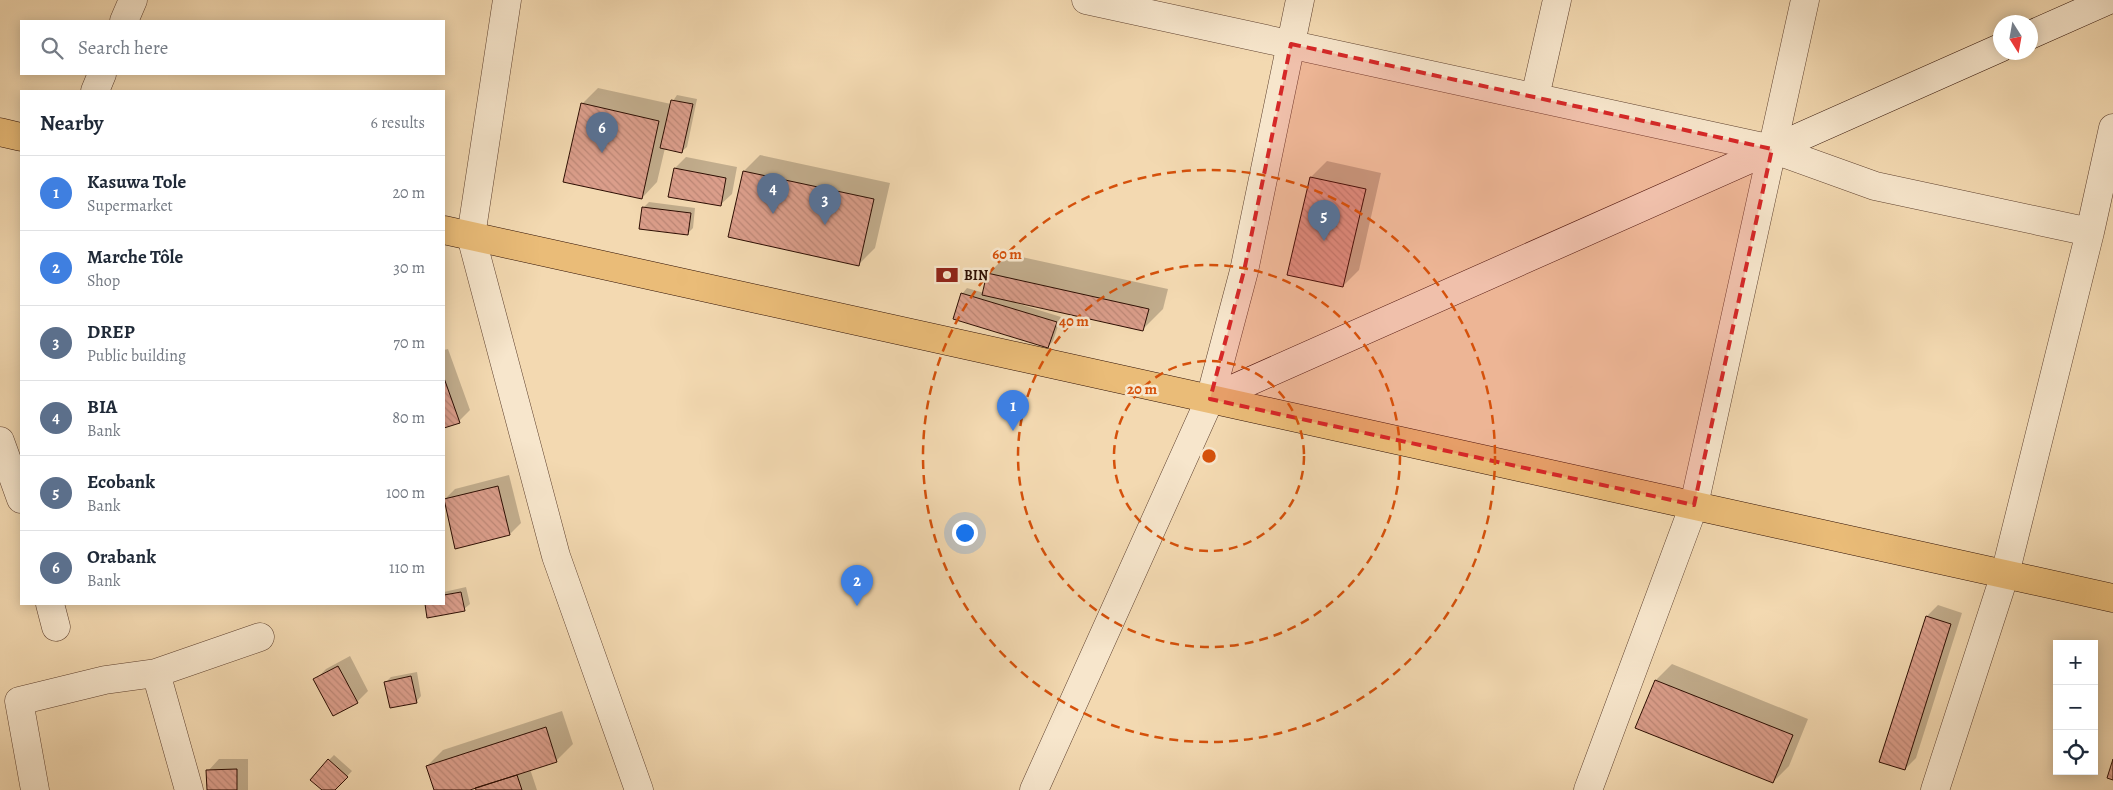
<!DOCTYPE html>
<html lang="en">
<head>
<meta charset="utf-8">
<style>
	:root { --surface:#fff; --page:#f2f2f3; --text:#1f2937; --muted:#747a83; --line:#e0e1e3; --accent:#8f2418 }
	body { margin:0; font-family:Alegreya,serif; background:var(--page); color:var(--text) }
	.controls { position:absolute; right:15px; bottom:15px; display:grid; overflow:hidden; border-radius:0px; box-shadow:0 2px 12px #0003 }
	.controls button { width:45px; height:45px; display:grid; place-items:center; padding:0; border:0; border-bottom:1px solid var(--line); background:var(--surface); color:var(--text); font:25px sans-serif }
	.compass { position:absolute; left:1993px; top:15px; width:45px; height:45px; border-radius:50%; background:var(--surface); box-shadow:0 2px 12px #0003; rotate:169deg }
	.you { position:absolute; left:964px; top:532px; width:18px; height:18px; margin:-12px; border:4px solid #fff; border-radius:50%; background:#1a73e8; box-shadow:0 0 0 8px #1a73e833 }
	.badge { display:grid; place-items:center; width:32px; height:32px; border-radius:50%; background:var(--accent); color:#fff; font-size:16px; font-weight:700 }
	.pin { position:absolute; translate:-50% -41px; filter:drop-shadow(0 1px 2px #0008) }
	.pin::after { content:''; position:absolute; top:26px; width:18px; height:15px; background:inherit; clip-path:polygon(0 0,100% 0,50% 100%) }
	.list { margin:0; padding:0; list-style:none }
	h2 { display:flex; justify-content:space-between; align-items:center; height:65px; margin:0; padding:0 20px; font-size:21px }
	h2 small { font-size:16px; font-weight:400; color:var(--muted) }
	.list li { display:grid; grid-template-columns:32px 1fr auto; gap:15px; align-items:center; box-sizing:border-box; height:75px; padding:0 20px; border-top:1px solid var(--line) }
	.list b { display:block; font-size:19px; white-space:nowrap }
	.list p { margin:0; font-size:16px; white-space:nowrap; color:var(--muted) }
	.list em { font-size:16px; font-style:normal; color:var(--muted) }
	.icon { flex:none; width:28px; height:28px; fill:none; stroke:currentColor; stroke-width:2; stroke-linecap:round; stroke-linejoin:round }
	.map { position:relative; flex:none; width:2113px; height:790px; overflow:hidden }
	.search { position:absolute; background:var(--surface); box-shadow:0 2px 12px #0003; left:20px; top:20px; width:425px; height:55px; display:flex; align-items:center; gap:12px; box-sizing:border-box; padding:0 18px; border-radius:0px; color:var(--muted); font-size:19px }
	.panel { position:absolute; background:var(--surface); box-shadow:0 2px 12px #0003; left:20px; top:90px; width:425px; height:515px; border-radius:0px }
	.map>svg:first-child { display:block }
	.shadow { fill:#0003 }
	.building { fill:url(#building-back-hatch); stroke:#2c0d02 }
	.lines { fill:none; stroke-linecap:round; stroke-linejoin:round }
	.street-casing { stroke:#5e402e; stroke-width:29 }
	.secondary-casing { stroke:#2c0d02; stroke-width:29 }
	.primary-casing { stroke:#2c0d02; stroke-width:29 }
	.street { stroke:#f7e6cc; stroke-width:28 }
	.secondary { stroke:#f7e6cc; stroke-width:28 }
	.primary { stroke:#eabc78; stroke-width:28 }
	.marked { fill:#d62828; fill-opacity:0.2; stroke:#d62828; stroke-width:4; stroke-dasharray:10 6; stroke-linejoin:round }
	.ring { fill:none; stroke:#d5510b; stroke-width:2.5; stroke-dasharray:9 6 }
	.labels { text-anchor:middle; stroke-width:5; stroke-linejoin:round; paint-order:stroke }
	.poi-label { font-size:14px; font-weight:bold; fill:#2c0d02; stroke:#f7e6cc; text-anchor:start }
	.centre { fill:#d5510b; stroke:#f7e6cc; stroke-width:2.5 }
	.ring-label { font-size:15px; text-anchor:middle; font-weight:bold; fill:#d5510b; stroke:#f7e6cc; stroke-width:5; stroke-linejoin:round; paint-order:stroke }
</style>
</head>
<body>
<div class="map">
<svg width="2113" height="790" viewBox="0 0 2113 790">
	<defs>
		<pattern id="building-back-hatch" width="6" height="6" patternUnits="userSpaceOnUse" patternTransform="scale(1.25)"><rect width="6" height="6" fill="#db9e8b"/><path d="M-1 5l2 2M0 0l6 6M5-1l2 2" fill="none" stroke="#bc8776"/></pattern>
	</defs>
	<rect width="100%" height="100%" fill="#f3d9b1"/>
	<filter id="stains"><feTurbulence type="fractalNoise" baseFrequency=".004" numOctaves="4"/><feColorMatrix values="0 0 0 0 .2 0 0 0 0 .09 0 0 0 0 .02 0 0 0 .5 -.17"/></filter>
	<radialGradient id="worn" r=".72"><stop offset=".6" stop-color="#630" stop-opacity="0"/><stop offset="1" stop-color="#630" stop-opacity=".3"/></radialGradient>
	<path class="shadow" d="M598,88l73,16 6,-9 20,4 -10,48 -6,5 -16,-4 -8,34 -15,16 -60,-94z
		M760,155l130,28 -15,65 -16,16 -129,-28 14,-65z
		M686,157l51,10 -5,27 -12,11 -45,-37z
		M1327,161l54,12 -22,97 -16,16 -32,-109z
		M649,202l46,6 -2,20 -6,6 -43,-27z
		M1008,254l160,35 -5,20 -20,20 -126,-28 -1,2 45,14 -8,24 -5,6 -86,-53 5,-6 17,5 4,-19z
		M448,349l22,61 -11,11 -15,6v-77z
		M509,475l12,48 -11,11 -55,14 -11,-48 11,-11z
		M466,587l4,17 -6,5 -36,7 -2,-12h18v-12z
		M1938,605l24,8 -46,145 -11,11 -24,-7 46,-146z
		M350,656l18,35 -11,11 -42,-22 11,-11z
		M1672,664l136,55 -19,47 -16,16 -117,-102z
		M417,672l4,24 -5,6 -30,-20 5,-5z
		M562,711l11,33 -16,16 -27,9 7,21h-60l3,-5 -14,5h-31l-8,-24 16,-16z
		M334,755l18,16 -18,19h-11l6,-30z
		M219,759h29v31h-40v-19z"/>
	<path class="building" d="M671,100l22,4 -11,49 -22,-5z
		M581,103l78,18 -17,78 -79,-17z
		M674,168l52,10 -5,28 -53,-9z
		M743,171l131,28 -15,67 -131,-29z
		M1310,177l56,12 -23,98 -56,-12z
		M642,207l49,6 -3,22 -49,-6z
		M987,273l162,36 -6,22 -161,-36z
		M961,293l96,29 -9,26 -95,-29z
		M444,378l16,45 -16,5z
		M498,486l12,49 -55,14 -11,-50z
		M461,592l4,19 -38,7 -2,-14h19v-9z
		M1926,616l25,8 -46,146 -26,-8z
		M338,666l20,37 -25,13 -20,-37z
		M411,676l6,27 -27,5 -6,-26z
		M1655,680l138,55 -20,48 -138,-55z
		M546,727l11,35 -87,28h-36l-8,-24z
		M328,759l20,18 -13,13h-13l-12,-10z
		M2113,759v21l-6,-2z
		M237,769v21h-30l-1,-20z
		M517,775l5,15h-46l-1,-2z"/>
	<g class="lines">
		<defs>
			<path id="street" d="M507,0l-36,236 85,320 83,234
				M1086,0l686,149 103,37 215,46
				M124,21l9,-21
				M95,91l7,-17
				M1535,97l22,-97
				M0,441l21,58
				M50,604l6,23
				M156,673l104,-36
				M35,790l-16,-89 86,-21 51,-7 33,117
				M1034,790l176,-391 34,-128 56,-271
				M1588,790l106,-285 111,-505
				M1935,790l70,-216 85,-342 23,-104"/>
			<path id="secondary" d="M2030,35l79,-35
				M1210,399l790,-351"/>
			<path id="primary" d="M0,132l21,5
				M444,230l1669,368"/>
		</defs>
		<use href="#street" class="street-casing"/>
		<use href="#secondary" class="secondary-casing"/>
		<use href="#primary" class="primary-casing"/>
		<use href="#street" class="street"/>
		<use href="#secondary" class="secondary"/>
		<use href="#primary" class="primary"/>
	</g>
	<path class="marked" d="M1291,44l481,105 -78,356 -484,-106 34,-128z"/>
	<g class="ring">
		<circle cx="1209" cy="456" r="95"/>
		<circle cx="1209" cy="456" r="191"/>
		<circle cx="1209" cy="456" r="286"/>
	</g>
	<defs>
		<symbol id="bank-bare" viewBox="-9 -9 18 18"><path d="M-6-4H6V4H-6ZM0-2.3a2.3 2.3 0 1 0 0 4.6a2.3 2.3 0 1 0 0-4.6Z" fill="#8f2418" stroke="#f7e6cc" stroke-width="2.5" paint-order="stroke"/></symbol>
	</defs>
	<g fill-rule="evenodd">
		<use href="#bank-bare" x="931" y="259" width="32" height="32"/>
	</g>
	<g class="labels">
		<g class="poi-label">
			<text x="964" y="280">BIN</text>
		</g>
	</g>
	<circle cx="1209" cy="456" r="8" class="centre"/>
	<g class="ring-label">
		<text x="1007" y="259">60 m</text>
		<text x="1074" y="326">40 m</text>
		<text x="1142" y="394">20 m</text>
	</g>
	<rect width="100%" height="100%" filter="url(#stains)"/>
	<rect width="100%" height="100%" fill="url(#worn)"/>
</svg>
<div class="controls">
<button>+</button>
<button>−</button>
<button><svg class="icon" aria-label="locate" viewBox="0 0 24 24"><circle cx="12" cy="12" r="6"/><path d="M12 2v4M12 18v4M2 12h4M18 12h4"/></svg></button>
</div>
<svg class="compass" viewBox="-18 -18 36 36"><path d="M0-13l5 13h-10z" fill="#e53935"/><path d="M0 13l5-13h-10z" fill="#747a83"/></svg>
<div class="you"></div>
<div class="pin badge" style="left:1013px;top:431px;background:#3f7fe0">1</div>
<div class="pin badge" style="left:857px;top:606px;background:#3f7fe0">2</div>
<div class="pin badge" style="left:825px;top:225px;background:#5c6f8a">3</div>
<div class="pin badge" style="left:773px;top:214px;background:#5c6f8a">4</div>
<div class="pin badge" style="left:1324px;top:241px;background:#5c6f8a">5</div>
<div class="pin badge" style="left:602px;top:153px;background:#5c6f8a">6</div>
<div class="search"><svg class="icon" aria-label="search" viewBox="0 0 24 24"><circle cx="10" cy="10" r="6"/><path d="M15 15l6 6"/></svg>Search here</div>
<section class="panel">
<h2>Nearby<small>6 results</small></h2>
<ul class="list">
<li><span class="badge" style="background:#3f7fe0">1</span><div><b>Kasuwa Tole</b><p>Supermarket</p></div><em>20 m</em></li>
<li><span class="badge" style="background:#3f7fe0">2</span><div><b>Marche Tôle</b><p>Shop</p></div><em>30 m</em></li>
<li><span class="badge" style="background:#5c6f8a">3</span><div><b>DREP</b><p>Public building</p></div><em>70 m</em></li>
<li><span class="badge" style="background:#5c6f8a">4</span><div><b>BIA</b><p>Bank</p></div><em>80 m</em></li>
<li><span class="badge" style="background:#5c6f8a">5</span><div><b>Ecobank</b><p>Bank</p></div><em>100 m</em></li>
<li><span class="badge" style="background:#5c6f8a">6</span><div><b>Orabank</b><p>Bank</p></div><em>110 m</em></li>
</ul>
</section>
</div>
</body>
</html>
